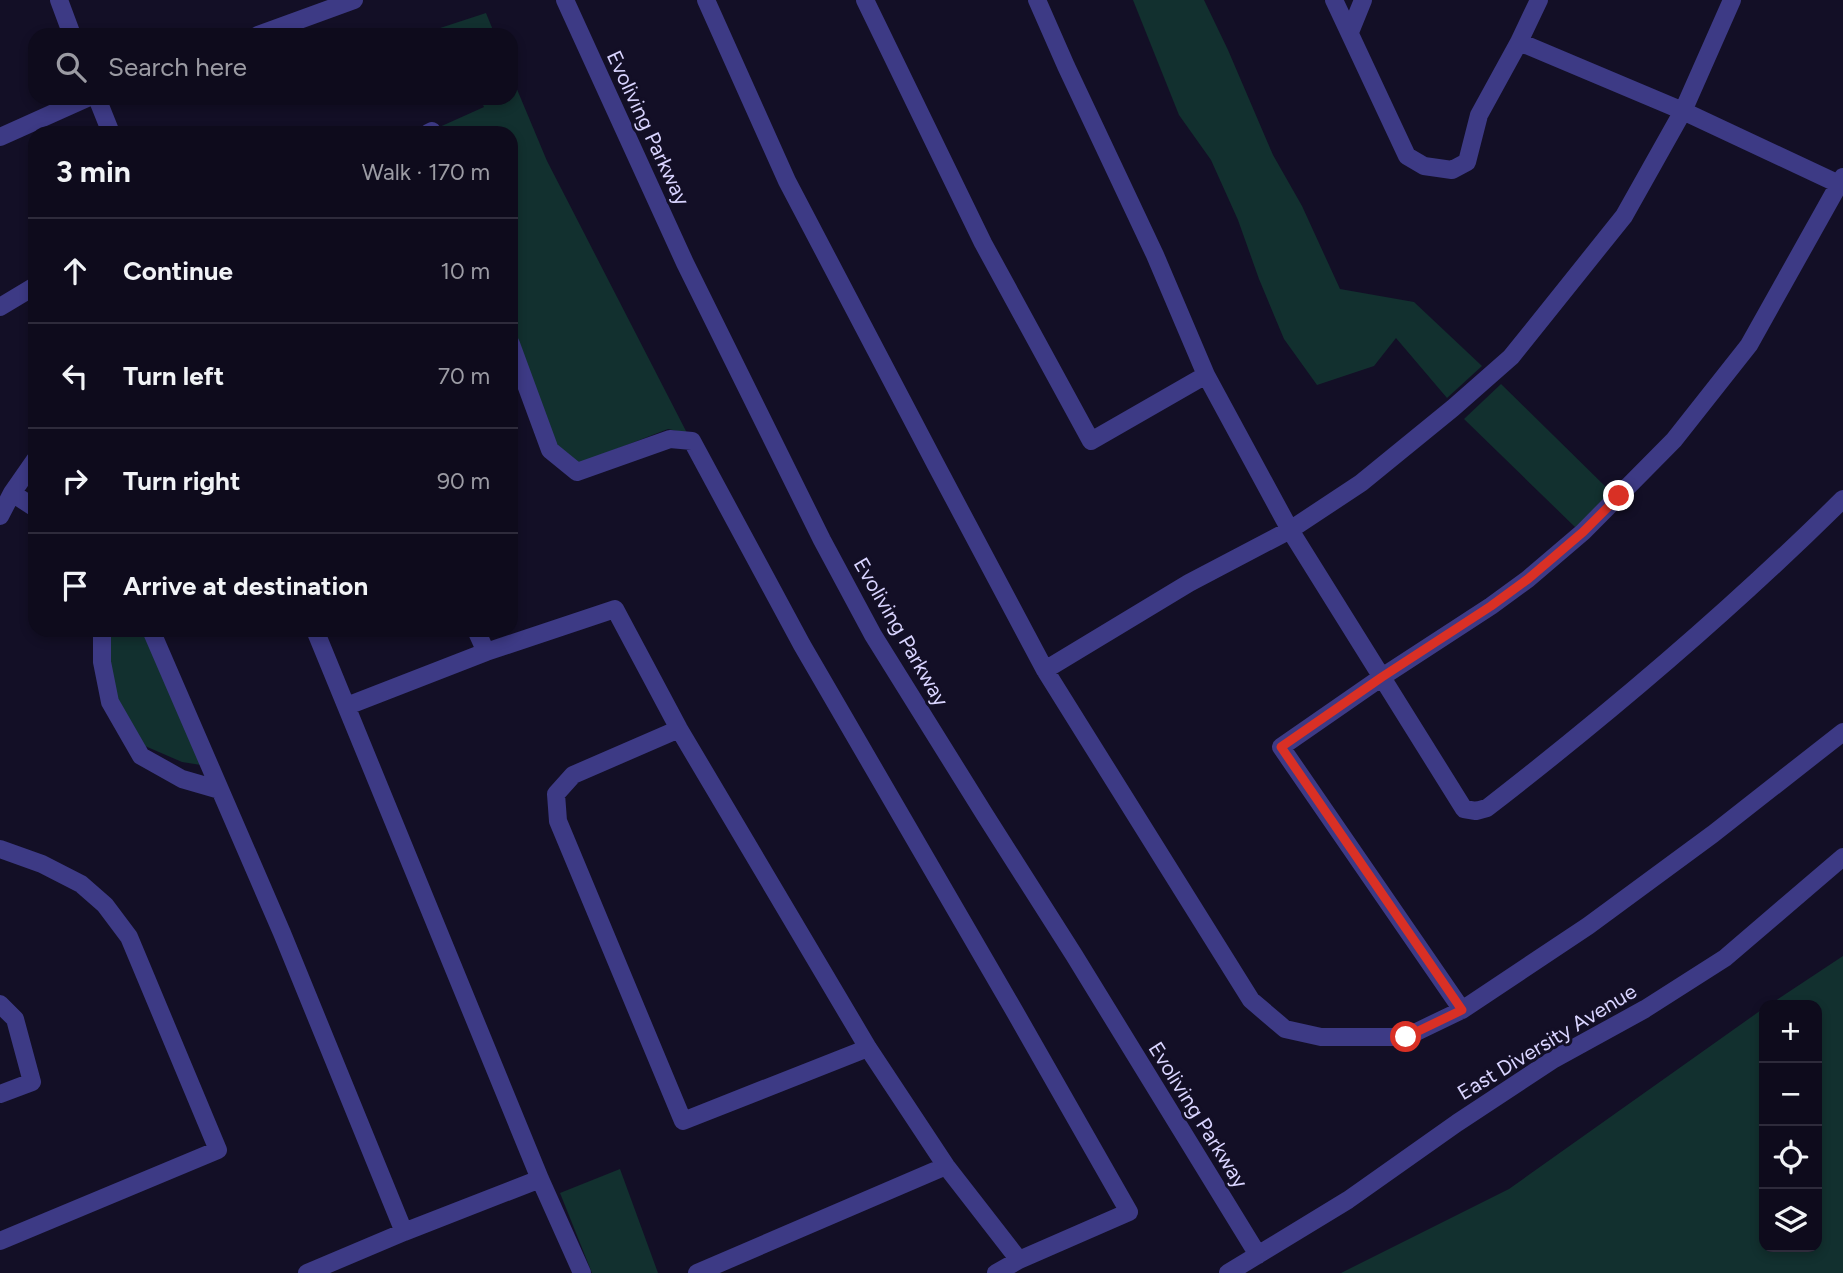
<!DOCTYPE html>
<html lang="en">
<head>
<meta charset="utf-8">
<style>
	:root { --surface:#0e0b1c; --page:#1c1929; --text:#f1f3f6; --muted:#9b9ba3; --line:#2e2b3b }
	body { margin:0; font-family:Figtree,sans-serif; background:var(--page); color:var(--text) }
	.controls { position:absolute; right:21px; bottom:21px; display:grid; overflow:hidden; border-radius:14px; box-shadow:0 4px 10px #0003 }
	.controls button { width:63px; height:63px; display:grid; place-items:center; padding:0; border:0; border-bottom:2px solid var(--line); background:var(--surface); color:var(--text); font:35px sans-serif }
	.stop { position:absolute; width:21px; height:21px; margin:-16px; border:5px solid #d93025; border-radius:50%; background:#fff }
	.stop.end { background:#d93025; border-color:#fff; box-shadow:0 2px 7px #0008 }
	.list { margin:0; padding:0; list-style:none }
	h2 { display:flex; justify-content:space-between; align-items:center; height:91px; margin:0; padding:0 28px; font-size:30px }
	h2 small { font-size:23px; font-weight:400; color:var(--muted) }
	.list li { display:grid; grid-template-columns:46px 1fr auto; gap:21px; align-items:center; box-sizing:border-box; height:105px; padding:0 28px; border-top:2px solid var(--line) }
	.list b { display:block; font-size:26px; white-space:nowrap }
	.list em { font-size:23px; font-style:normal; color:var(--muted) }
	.icon { flex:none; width:38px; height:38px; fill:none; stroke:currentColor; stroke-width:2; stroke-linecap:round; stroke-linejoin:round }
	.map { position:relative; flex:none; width:1843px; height:1273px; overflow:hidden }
	.search { position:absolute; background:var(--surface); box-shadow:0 4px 10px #0003; left:28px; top:28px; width:490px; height:77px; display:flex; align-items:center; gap:18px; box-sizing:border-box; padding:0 24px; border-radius:21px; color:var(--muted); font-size:26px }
	.panel { position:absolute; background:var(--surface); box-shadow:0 4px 10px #0003; left:28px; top:126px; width:490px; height:511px; border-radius:21px }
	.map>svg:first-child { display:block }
	.green { fill:#12302f }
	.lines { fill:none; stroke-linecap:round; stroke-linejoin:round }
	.minor { stroke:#3d3a85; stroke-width:18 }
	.route { stroke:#d93025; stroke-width:9 }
	.labels { text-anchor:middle; stroke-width:6; stroke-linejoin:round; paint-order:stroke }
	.street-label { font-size:21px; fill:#d9d4ff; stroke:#130f26 }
</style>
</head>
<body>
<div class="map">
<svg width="1843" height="1273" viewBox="0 0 1843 1273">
	<rect width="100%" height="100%" fill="#130f26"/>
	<path class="green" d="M1133,0h71l24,50 45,105 29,51 38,83 74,13 68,64 -35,32 -51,-60 -22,28 -57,19 -33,-46 -25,-60 -21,-59 -27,-60 -32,-45z
		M486,13l9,22h-82l21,-5z
		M511,75l36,86 140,272 -19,-4 -93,36 -20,-21 -44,-116v-195h-74l-2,-4 49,-22 -4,-9h31z
		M1501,384l110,108 -35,36 -112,-109z
		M111,630h35l55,135 -19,-3 -37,-16 -29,-47 -8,-35z
		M1843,956v317h-502l168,-84 255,-181v239h53v-242h-48z
		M620,1169l38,104h-66l-32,-80z"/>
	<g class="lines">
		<path class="minor" d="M59,0l13,35
			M565,0l120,263 137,277 51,95 112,180 89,140 184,300
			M706,0l81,181 149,284 109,205 206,330 34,29 36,8h85l56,-27 126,-84 125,-92 130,-102
			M865,0l118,243 108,198 115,-66
			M1037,0l29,66 89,189 51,120 84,155 174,279 12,2 11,-3c124,-96 244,-198 356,-309
			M1334,0l73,156 17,10 28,4 15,-8 12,-47 40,-73 20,-42
			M1350,32l13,-32
			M258,35l96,-35
			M1519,42l164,69 160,75
			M97,98l14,35
			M428,133l4,-2 1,2
			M0,137l87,-39
			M0,307l35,-21
			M511,344l39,106 27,22 93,-33 22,2 110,204 213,367 114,200 -110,48 -23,13
			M12,493l23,15
			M0,516l12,-23 23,-33
			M104,630l-2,5v27l8,40 31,54 41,23 38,11
			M151,630l131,303 122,299
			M315,630l225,549 42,94
			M476,630l10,22
			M1045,670l144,-87 101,-53 71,-47 92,-75 58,-51 113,-141 59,-105 49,-111
			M347,706l139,-54 129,-43 64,120 189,319 78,118 73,94
			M679,729l-106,46 -17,19 2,27 125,300 185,-73
			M0,849l42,15 39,20 24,21 24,32 89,213 -218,91
			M0,1004l15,15 17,63 -32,12
			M1462,1010l-181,-263 101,-70 109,-71 37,-27 55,-47 91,-92 75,-95 94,-168
			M307,1273l97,-41 136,-53
			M697,1273l249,-107
			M1228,1273l120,-73 109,-77 97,-64 91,-50 80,-51 118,-101"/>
	</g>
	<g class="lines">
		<path class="route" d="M1406,1037l56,-27 -181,-263 101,-70 109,-71 37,-27 55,-47 36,-36"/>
	</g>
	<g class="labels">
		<g class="street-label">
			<text transform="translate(648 128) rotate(65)" y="7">Evoliving Parkway</text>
			<text transform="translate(901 632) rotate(60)" y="7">Evoliving Parkway</text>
			<text transform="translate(1547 1042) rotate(-31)" y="7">East Diversity Avenue</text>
			<text transform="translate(1198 1115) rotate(58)" y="7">Evoliving Parkway</text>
		</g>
	</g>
</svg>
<div class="controls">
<button>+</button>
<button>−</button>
<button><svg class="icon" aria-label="locate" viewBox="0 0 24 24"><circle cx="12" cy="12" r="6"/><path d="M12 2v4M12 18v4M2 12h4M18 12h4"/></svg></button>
<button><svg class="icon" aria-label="layers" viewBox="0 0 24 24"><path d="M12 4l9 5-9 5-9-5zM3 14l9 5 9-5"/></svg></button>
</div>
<div class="stop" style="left:1406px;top:1037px"></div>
<div class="stop end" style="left:1619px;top:496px"></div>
<div class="search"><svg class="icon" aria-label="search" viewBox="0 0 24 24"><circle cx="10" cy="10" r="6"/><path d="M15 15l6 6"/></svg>Search here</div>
<section class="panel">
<h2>3 min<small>Walk · 170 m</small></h2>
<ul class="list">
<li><svg class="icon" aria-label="ahead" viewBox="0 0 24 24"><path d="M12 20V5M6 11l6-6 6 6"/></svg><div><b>Continue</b></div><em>10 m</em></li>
<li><svg class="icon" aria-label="left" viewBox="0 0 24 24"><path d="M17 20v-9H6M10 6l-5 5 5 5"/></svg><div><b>Turn left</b></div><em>70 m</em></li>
<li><svg class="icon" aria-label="right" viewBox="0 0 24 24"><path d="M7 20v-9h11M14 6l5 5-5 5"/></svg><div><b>Turn right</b></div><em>90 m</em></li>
<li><svg class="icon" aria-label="arrive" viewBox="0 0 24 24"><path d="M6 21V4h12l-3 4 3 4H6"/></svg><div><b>Arrive at destination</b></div></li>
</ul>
</section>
</div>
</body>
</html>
